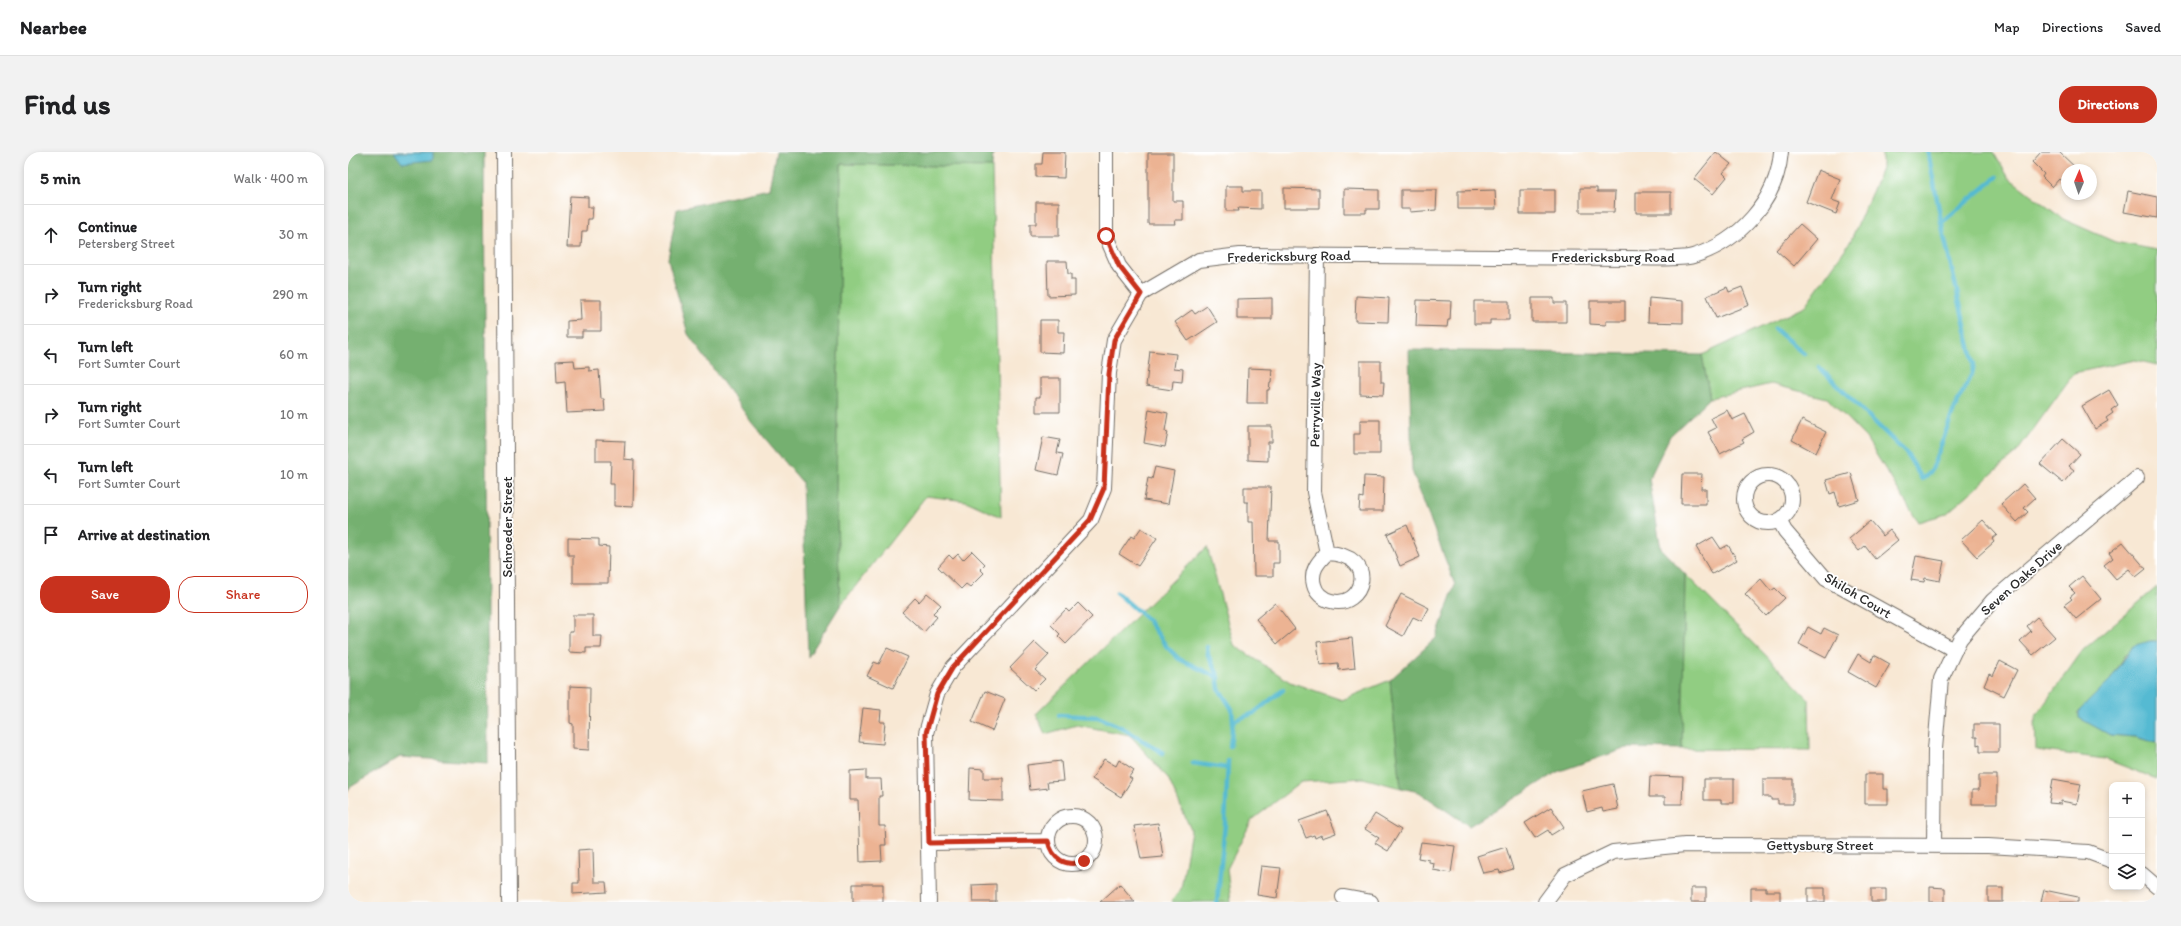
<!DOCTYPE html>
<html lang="en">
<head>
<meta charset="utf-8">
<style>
	:root { --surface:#fff; --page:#f2f2f2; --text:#202124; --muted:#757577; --line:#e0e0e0; --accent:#c8321e }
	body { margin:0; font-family:Itim,sans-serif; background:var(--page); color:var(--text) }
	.controls { position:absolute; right:12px; bottom:12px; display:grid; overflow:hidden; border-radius:8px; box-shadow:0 2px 6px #0003 }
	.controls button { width:36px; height:36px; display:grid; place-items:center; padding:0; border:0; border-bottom:1px solid var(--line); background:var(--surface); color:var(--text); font:20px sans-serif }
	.compass { position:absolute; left:1713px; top:12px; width:36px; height:36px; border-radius:50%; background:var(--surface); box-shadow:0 2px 6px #0003; rotate:2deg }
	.stop { position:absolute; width:12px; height:12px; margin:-9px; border:3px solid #c8321e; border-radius:50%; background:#fff }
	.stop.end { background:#c8321e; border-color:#fff; box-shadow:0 1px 4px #0008 }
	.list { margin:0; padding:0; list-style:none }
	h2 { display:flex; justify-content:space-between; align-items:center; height:52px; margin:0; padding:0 16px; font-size:17px }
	h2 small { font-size:13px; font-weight:400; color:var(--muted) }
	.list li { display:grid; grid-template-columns:26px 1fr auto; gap:12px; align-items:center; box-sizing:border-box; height:60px; padding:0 16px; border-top:1px solid var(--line) }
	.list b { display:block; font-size:15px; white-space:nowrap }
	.list p { margin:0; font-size:13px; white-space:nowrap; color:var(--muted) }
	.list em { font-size:13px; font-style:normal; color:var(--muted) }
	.actions { display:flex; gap:8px; padding:12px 16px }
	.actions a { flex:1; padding:9px 0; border:1px solid var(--accent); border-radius:16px; text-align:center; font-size:14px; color:var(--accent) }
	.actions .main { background:var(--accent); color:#fff }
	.icon { flex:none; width:22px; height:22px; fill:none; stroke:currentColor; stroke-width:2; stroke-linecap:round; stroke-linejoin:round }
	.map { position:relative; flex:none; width:1809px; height:750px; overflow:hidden; border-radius:16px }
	header { display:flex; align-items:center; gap:24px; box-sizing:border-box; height:56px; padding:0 20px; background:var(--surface); border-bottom:1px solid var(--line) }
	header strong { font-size:19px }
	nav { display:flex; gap:22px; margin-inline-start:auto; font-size:14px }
	.intro { display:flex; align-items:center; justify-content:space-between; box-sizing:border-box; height:96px; padding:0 24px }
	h1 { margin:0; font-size:28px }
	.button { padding:10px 18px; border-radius:16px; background:var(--accent); color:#fff; font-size:14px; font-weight:700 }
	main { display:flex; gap:24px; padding:0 24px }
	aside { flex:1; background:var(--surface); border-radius:16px; box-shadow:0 2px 6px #0003 }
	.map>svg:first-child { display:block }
	.green { fill:#91cd82; stroke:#5e7c56 }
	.forest { fill:#74b070; stroke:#506e4e }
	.water { fill:#54bad2; stroke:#40727e }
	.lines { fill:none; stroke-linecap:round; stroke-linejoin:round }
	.stream { stroke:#54bad2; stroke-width:4.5 }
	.building { fill:#ecb393 }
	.minor-casing { stroke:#736d66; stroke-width:16 }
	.minor { stroke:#fff; stroke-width:14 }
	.route { stroke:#c8321e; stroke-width:5 }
	.labels { text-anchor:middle; stroke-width:3.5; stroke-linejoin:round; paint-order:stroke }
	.street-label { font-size:14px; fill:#2b2b2b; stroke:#fff }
</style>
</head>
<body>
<header>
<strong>Nearbee</strong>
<nav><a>Map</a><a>Directions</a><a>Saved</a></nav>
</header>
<div class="intro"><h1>Find us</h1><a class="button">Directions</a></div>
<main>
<aside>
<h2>5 min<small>Walk · 400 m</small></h2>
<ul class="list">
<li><svg class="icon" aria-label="ahead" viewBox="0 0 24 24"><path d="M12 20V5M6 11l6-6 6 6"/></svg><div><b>Continue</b><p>Petersberg Street</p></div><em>30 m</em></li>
<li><svg class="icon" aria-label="right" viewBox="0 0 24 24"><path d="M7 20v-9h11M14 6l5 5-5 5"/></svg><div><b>Turn right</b><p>Fredericksburg Road</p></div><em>290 m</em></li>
<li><svg class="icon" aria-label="left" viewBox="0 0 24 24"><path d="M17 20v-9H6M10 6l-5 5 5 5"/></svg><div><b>Turn left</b><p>Fort Sumter Court</p></div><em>60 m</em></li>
<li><svg class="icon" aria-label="right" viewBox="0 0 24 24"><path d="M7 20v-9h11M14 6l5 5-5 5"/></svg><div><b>Turn right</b><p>Fort Sumter Court</p></div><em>10 m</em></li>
<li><svg class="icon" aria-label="left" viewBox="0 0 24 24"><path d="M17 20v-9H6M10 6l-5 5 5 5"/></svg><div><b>Turn left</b><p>Fort Sumter Court</p></div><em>10 m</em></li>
<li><svg class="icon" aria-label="arrive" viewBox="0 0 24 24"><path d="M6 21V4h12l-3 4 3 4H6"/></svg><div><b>Arrive at destination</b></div></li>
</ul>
<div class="actions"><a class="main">Save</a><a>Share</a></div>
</aside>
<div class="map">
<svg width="1809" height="750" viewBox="0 0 1809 750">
	<rect width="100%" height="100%" fill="#fff"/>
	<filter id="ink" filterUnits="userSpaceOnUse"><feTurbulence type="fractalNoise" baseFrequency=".025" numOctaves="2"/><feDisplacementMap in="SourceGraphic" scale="8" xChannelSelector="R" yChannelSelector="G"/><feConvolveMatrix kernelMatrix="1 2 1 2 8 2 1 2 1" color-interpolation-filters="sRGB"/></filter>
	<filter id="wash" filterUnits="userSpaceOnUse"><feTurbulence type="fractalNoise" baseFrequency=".012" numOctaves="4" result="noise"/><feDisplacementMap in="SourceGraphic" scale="16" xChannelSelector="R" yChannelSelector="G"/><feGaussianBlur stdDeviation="0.9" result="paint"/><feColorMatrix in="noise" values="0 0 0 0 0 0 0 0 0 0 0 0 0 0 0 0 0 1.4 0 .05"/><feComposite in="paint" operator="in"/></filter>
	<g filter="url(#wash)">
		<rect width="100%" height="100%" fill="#f8e8d4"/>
		<path class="green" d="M1534,0h111l16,26 54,41 52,23 42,8v115l-22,-5 -61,13 -57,79 -71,62 -28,8 -52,-84 -39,-40 -56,-14 -61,14 -8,-43 102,-48 46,-65 32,-73z
			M493,12l151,3 9,350 -35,-16 -40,-5 -86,110 -4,-114z
			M859,395l27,98 56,37 52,18 48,-20 11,108 -38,-10 -62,4 -49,38 -25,49 4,33h-60l10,-13 10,-59 -23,-52 -38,-43 -53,-10 -32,9 -9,-20z
			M1337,422l124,125 1,51 -128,-1z
			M1809,435v54h-7l-24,13 -15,25 -34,34 33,22 25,2 22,6v36l-52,-20 -69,-9 -1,-33 48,-67z"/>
		<path class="forest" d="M0,0h136l4,611 -88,-6 -51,31 -1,3z
			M428,0h217l-1,15 -151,-3 -5,328 4,114 -32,51 -6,-175 -50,-59 -64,-89 -20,-75 9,-50 92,-20z
			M1061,198l293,5 8,43 -40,38 -21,43 12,70 24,25 -3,175 -55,-1 -70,24 -88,54 -50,-34 -18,-4 -11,-108 46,-42 19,-53 -43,-114z"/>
		<path class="water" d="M46,0h39v8l-31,3z
			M1802,489h7v102l-22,-6 -25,-2 -31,-17v-7l32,-32 22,-33z"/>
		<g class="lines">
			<path class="stream" d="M1593,71l56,-46
				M1427,177l29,25
				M1471,215l88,87 15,25 5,-3 5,-7 23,-62 17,-33 2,-10 -30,-128 -16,-84
				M769,441l30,26 20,28 12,12 40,19
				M859,495l1,8 9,18 2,16 13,20 1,12 -3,25
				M711,563l39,2 23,10 42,26
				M885,569l21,-8 29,-23
				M844,611l35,5
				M869,750l8,-78 3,-63"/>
		</g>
		<g id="blocks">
			<path class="building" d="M695,0h22l-1,26 -28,-1v-13h6z
				M1368,0l15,12 -8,9 4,4 -14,17 -19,-15z
				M1693,0h18l19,18h-11v16l-8,-7 -7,8 -10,-10 2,-3 -12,-12z
				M800,1h25v48h10v19h-8l1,4h-28z
				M1470,18l22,9 -8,21 8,3 -4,11 -30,-12z
				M878,34h17v5h18v18l-23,-1 1,3h-13z
				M936,36l35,1v19h-35z
				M1232,36h17v4h18l-1,20h-34z
				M996,37l35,1v19h-13v4h-22z
				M1053,38h36l-1,20 -26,2v-3h-9z
				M1147,38l1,19h-38v-18z
				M1172,38h35v24h-35z
				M1780,39l29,6v21l-33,-6z
				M1288,40h35v21h-35z
				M222,44l18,1v10h5l-1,12h-4l-1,12h-5l-1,16h-14z
				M688,50h23v34h-29v-12h6z
				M1452,72l17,15 -23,27 -18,-16z
				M699,109h20l1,13h3v6h4v15l-27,1z
				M1379,135l2,5 13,-5 7,18 -33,13 -9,-22z
				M1008,144l33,2 -1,24 -33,-1z
				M924,146v21h-35v-20z
				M1184,146h22v5h12v19h-34z
				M1301,146l34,3v22l-35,-1z
				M232,148h21v31h-19v6h-15v-16l14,-1z
				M1069,148l34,1 -1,19h-2l-1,7 -31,-1z
				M1126,149h35v19h-19v4h-16z
				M1242,149h35v20h-19v4l-16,-1z
				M859,154l10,16 -29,19 -13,-19 17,-12 3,4z
				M692,168h18v12h6l-1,21 -23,-1z
				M802,199l26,3 -2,14 9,1 -1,13 -9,-1 -1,9 -26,-4z
				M226,208l1,8 14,-1v4l10,-1 2,29h3l1,12 -38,2 -2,-31 -8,1 -1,-22z
				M1012,209h21v21h3l-1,13 -23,-1z
				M900,216l24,1 -1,14h-1l-1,7h-2v13h-20z
				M692,226h20v34h-24v-15h4z
				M1761,238l9,15 -7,5 2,3 -7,5 2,3 -13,8 -13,-23z
				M801,257l19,4 -3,18 3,1 -3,15 -21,-4z
				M1379,258l5,10 13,-6 9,18 -12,7 2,3 -24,12 -12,-22 8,-4 -5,-10z
				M1012,268h20v34h-26v-20h6z
				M1454,268l24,12 -10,21 -24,-13z
				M900,274h24v16h-4v19l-20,-1z
				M695,285l17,3 -3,13 6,1 -5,21 -22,-5z
				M1715,287l17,15 -11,12 5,4 -11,13 -23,-19z
				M248,288l29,1 -1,18 10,1 -1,47 -19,-1v-22h-4l1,-23h-15z
				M807,315l19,4 -6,33 -24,-4 4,-22 4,1z
				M1503,321l8,27 -20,6 -4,-14 -5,2 -4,-14z
				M1334,322h20l-1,15h5v15h-25z
				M1016,324l20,1 -1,34h-24l1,-14 3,1z
				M1675,332l12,14 -11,10 4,4 -11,10 -16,-18z
				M896,335h27l-2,54h10v22h-6v13h-19l-1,-54h-5v-20h-4z
				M1635,368l14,15 -5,4 2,3 -17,15 -16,-17z
				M1522,369l13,15 7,-6 8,10 -23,19 -10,-13 -6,5 -10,-12z
				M1059,373l13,32 -20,9 -13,-32z
				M793,376l16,10 -19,28 -19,-12 12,-18 3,2z
				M1365,385l8,12 7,-4 9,15 -25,14 -16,-27z
				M220,386l31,1v7l10,1 -1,36h-35v-28h-5z
				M1775,390l23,27 -10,8 -7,-8 -13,10 -12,-14 9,-7 -4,-5z
				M624,399l13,13 -5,5 4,4 -14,14 -4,-3 -5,5 -23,-22 11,-12 4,4 5,-5 5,6z
				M1568,404l28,5 -4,20 -15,-3 -1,4 -13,-2z
				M1734,424l19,23 -25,20 -12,-14 8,-6 -2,-2 5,-4 -6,-6z
				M1413,427l10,12 4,-3 10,10 -19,18 -21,-22z
				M579,441l14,12 -8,8 4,4 -13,15 -22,-20 13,-14 4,4z
				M1053,442l28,14 -7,13 -9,-4 -10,19 -18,-10z
				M730,451l14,14 -26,27 -8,-8 2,-2 -9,-9 15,-16 3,3z
				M927,451l20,26 -18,15 -21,-25z
				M225,463h20v21h9l-1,12h-15v5l-17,-1v-20h4z
				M1689,465l18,20 -22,18 -13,-14 11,-10 -4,-5z
				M1460,475l13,7 3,-6 14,7 -12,23 -27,-14z
				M1004,486l3,30 -16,2 -1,-7 -18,2 -3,-23z
				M687,490l14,13 -14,15 10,9 -11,11 -24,-22z
				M539,496l21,9 -15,31 -26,-12 7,-14 5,2z
				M1510,502l13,8 3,-7 16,9 -14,24 -28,-16z
				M1652,509l17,9 -13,26 -20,-10 5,-12 4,2z
				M222,534l20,1 -1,63 -16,-1v-25l-3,-1z
				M637,539l20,8 -13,32 -20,-9z
				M515,556l18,2 -1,12h5l-2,22 -24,-2z
				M1626,572h25v28h-19v-8l-3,1v-8h-3z
				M756,607l12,7 3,-6 15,10 -5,7 3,2 -11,18 -29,-18z
				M713,609l2,20 -16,1 1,6 -18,2 -3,-25z
				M622,616l14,1v9h19v23l-34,-1z
				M518,618v9h15l1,17h-3v30h6l1,19h-5l1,16 -22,1 -2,-62h-8v-29z
				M1517,622h18v15h5v15h-23z
				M1631,623h18v29h-25v-14h7z
				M1302,624l33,1 -1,27h-17v-7h-16z
				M1356,627h30v24h-13v-3h-17z
				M1415,627h30v25h-15v-4h-7v-3h-8z
				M1705,627l28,5 -4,20 -16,-3v3l-12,-1z
				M1265,632l5,25 -15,3 -1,-4 -15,4 -5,-21z
				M1203,655l13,20 -13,8 -3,-5 -13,8 -10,-15z
				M979,659l9,22 -14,5 -1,-3 -6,3 -1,-3 -8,3 -7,-17z
				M1027,662l26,16 -13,21 -13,-8 4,-5 -14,-9z
				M810,671l5,34 -22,2 -7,-33z
				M1073,690l34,4 -4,27 -18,-3 1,-7 -5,-1v-2l-11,-2z
				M1158,695l7,22 -13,4 -1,-3 -16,3 -6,-17z
				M245,697l1,33h12l1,10 -34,2v-11h6l-1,-33z
				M913,714l20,2 -4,30 -20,-3z
				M505,732h30v18h-30z
				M648,732v18h-23l-1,-17z
				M772,732l15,18h-35z
				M1582,735l15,1v14h-15z
				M1343,736h15v14h-15z
				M1403,736h15v3h14v11h-29z
				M1460,736h17v14h-17z
				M1640,736h15v14h-15z
				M1523,737h15v13h-15z
				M1696,738l34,7v5h-37z"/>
		</g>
	</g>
	<g filter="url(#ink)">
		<use href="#blocks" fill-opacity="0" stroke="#736d66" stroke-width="1"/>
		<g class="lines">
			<defs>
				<path id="minor" d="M156,0l5,750
					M758,0v84l13,30 22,28
					M969,103l-3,237 13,61
					M1396 347a24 24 0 1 1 48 0a24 24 0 1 1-48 0Z
					M1431,368l6,11 41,48 128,71
					M979,401c54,2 36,57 4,48 -8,-2 -15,-8 -17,-16 -4,-14 4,-23 13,-32z
					M700 688a24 24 0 1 1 48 0a24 24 0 1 1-48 0Z
					M581,691l119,-2
					M1586,693l1,-96 6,-70 19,-40 33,-39 144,-122
					M1794,722l15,13
					M995,745l28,5
					M581,750l-3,-169 11,-39 16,-27 138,-147 13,-32 5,-115 5,-33 27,-46 58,-34 41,-5 391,3c16,0 48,2 62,-2 46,-14 84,-55 88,-104
					M1197,750l20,-27 48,-23 72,-7 303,1 100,6 24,9"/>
			</defs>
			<use href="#minor" class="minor-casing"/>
			<use href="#minor" class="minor"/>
		</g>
	</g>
	<g class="lines" filter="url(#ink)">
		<path class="route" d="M736,709c-18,7 -32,-2 -36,-20l-119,2 -3,-110 11,-39 16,-27 137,-147 14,-32 5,-114 5,-34 27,-46 -22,-28 -13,-30"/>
	</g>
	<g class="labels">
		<g class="street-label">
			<text transform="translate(941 104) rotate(-1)" y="5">Fredericksburg Road</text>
			<text x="1265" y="110">Fredericksburg Road</text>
			<text transform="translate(967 253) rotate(-89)" y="5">Perryville Way</text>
			<text transform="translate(159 375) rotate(-90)" y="5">Schroeder Street</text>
			<text transform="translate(1673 426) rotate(-42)" y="5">Seven Oaks Drive</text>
			<text transform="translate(1510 443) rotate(31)" y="5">Shiloh Court</text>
			<text x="1472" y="698">Gettysburg Street</text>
		</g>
	</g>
</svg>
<div class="controls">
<button>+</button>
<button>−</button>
<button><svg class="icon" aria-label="layers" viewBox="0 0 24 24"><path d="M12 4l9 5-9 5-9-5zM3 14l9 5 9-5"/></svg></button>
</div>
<svg class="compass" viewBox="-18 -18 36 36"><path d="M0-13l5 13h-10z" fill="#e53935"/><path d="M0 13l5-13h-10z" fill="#757577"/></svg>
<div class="stop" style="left:758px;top:84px"></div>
<div class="stop end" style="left:736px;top:709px"></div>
</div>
</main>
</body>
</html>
